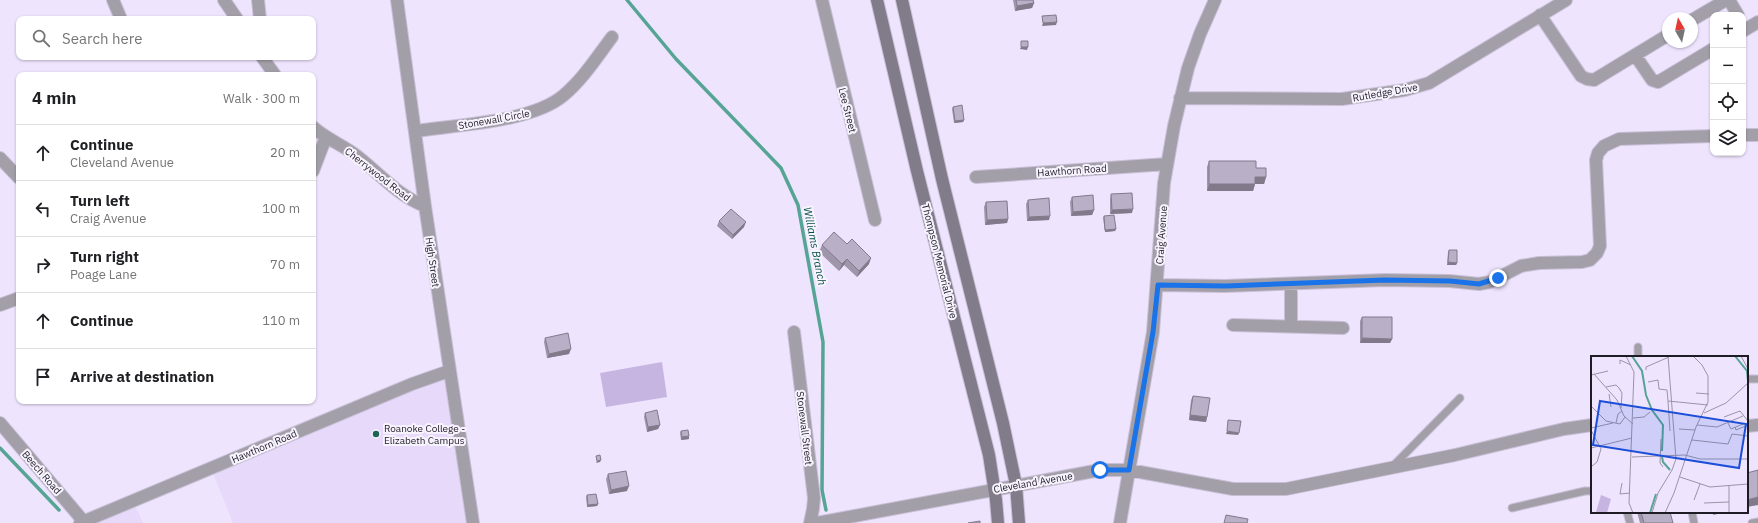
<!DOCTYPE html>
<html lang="en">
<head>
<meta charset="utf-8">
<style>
	:root { --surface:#fff; --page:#f2f2f2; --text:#202124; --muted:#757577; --line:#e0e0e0 }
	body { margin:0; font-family:"IBM Plex Sans",sans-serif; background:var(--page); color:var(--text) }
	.controls { position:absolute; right:12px; top:12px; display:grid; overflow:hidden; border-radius:8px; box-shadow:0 1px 3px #0004 }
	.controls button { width:36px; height:36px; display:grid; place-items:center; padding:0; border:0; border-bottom:1px solid var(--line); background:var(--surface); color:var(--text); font:20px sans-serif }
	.compass { position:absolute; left:1662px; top:12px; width:36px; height:36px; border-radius:50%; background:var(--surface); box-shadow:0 1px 3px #0004; rotate:351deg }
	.stop { position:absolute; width:12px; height:12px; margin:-9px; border:3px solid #1a73e8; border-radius:50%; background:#fff }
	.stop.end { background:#1a73e8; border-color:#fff; box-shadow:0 1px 4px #0008 }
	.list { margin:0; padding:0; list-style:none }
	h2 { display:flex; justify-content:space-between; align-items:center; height:52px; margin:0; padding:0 16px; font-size:17px }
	h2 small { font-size:13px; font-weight:400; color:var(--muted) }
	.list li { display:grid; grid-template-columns:26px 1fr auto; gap:12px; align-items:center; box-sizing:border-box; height:56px; padding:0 16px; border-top:1px solid var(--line) }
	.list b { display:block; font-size:15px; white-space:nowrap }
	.list p { margin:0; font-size:13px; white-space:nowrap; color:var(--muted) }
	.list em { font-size:13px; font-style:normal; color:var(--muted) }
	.icon { flex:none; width:22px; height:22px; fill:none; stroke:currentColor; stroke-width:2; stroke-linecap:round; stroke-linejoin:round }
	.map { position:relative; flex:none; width:1758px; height:523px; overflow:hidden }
	.search { position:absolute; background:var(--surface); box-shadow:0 1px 3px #0004; left:16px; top:16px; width:300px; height:44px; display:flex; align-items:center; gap:10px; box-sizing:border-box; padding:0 14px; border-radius:8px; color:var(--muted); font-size:15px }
	.panel { position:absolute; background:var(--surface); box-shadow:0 1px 3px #0004; left:16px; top:72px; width:300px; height:332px; border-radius:8px }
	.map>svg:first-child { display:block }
	.built { fill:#e6d9fa }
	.green { fill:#c7b5e1 }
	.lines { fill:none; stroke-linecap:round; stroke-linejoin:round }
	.stream { stroke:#55a494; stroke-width:3.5 }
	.lane-casing { stroke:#c9c0d7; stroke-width:9 }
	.street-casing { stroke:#c9c0d7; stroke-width:14 }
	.secondary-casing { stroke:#c9c0d7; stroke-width:14 }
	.lane { stroke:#a39fa9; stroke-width:7 }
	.street { stroke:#a39fa9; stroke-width:12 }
	.secondary { stroke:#817b8a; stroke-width:12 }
	.wall { fill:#9f96ab }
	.shaded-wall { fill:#827a8b }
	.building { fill:#b9afc7; stroke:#827a8b }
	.route { stroke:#1a73e8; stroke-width:5 }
	.poi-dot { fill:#1d6457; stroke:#f8f4ff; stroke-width:1.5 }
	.labels { text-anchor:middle; stroke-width:4; stroke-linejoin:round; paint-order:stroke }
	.street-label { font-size:10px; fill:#1f1b24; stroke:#f8f4ff }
	.poi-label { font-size:10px; fill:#1f1b24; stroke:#f8f4ff; text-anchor:start }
	.water-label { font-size:11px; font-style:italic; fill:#024c41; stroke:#f8f4ff }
	.inset-river { fill:none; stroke:#55a494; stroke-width:2 }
	.inset-road { fill:none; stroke:#9b94a7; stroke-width:1 }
	.view { fill:#1d4ed8; fill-opacity:0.15; stroke:#1d4ed8; stroke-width:2 }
	.inset-edge { fill:none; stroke:#1f1b24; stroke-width:2 }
</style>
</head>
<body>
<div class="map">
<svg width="1758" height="523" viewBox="0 0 1758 523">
	<rect width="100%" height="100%" fill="#eee4fe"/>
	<path class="built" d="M449,371l24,152h-240l-22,-55z
		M133,501l10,22h-63z"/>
	<path class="green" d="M662,362l5,35 -61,10 -6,-34z"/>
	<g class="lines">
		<path class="stream" d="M627,0l49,59 105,109 17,37 25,137 -1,148 4,20
			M0,448l59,62"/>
		<defs>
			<path id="lane" d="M1638,347v10
				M1747,379h11
				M1392,467l68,-69
				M1512,508l73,-17h7
				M1627,512l3,11
				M1692,512l2,11
				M1752,523l6,-1"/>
			<path id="street" d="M113,0l8,19
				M224,0l13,19
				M258,0l2,19
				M397,0l28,206 48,317
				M822,0l53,220
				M1729,0l9,15
				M1540,15l41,61 6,3 7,1 74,-45
				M1692,20l34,-20
				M1743,31l15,-9
				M1635,55l17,25 6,2 55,-33
				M262,57l13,18
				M1180,98l162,1 63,-9 24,-7 137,-83
				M313,127c13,12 30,18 44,29 22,17 41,40 68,50
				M415,131c42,-6 118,-9 149,-36 19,-16 33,-38 48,-58
				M1743,135h15
				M0,158l19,20
				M313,171l13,-34
				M976,177l191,-13
				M1291,284v43
				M1158,285l67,1 160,-6 65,1 29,3 11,-2 31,-16 18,-3 43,-1 8,-2 7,-7 3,-7 -4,-86 2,-7 6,-7 15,-7 94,-3
				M0,305l19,-7
				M1233,325l110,3
				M794,332l20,166 -1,11 -3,14
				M0,423l85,100
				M1747,426l11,-1
				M80,523l332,-139 37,-13
				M817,523l283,-53h29l104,19h53l169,-34 109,-26 28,-4
				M1120,523l33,-191 11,-149 10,-57 14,-58 12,-34 15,-34"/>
			<path id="secondary" d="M877,0l40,171 72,284 7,45 2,23
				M902,0l40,179 61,244 13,62 3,38"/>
		</defs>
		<use href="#lane" class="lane-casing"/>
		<use href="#street" class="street-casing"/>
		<use href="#secondary" class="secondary-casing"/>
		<use href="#lane" class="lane"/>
		<use href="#street" class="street"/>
		<use href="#secondary" class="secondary"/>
	</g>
	<path class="wall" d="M1013,0h20l1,3 -2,5 -17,3z
		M953,107l11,13 -1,2 -9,1 -2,-14z
		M1209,161l47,7 10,9 -2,7h-9l-2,7h-46v-24z
		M1111,194l21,19 -22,1v-15z
		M1072,197l22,13 -2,5 -21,1 -1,-14z
		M1028,200l21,20 -22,1 -1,-17z
		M986,202l22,17 -1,4 -22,2 -1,-18z
		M1104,216l12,13 -1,2 -10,1 -2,-14z
		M719,221l25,6 -12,12 -15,-13z
		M822,245l47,19 -12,13 -13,-12 -5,6 -20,-19z
		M1449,250l8,13 -1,2h-9l1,-13z
		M1362,317l30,22 -2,4h-30v-22z
		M545,338l24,16 -22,4 -3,-16z
		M1193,396l14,21 -1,5 -17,-2 2,-20z
		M645,413l15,12 -2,4 -11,3 -3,-15z
		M681,431l8,8 -8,1 -1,-7z
		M608,474l19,17 -18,3 -3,-15z
		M587,495l11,9 -1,2 -10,1 -1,-10z
		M1637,512h33l3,11h-33z"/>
	<path class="shaded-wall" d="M1034,3l-2,5 -17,3 2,-5z
		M1057,22l-1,3 -14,1 1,-3z
		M1021,47h7l-1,3 -7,-1z
		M964,120l-1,2 -9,1 1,-2z
		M1255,177h11l-2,7h-11z
		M1209,184h46l-2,7h-46z
		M1133,209l-1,4 -22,1 2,-4z
		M1094,210l-2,5 -21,1 2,-4z
		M1050,216l-1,4 -22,1 2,-4z
		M1008,219l-1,4 -22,2 2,-5z
		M746,222l-2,5 -12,12 1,-4z
		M1116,229l-1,2 -10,1v-2z
		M871,258l-2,6 -12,13 2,-6z
		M847,259l-3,6 -5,6 3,-7z
		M1448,262l9,1 -1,2h-9z
		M1362,338l30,1 -2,4h-30z
		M571,349l-2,5 -22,4 2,-4z
		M1190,415l17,2 -1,5 -17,-2z
		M660,425l-2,4 -11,3 1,-5z
		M1227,431l12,2 -1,2 -12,-1z
		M689,436v3l-8,1 1,-3z
		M601,460l-1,2 -4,1 1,-2z
		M629,486l-2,5 -18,3 2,-4z
		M1758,497v8l-11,2v-7z
		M598,504l-1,2 -10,1 1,-2z
		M1714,512h13l-14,3z"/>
	<path class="building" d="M1016,0h17l1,3 -17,3z
		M1056,15l1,7 -14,1 -1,-7z
		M1021,41h7v6h-7z
		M962,105l2,15 -9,1 -2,-14z
		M1209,161h47v7h10v9h-11v7h-46z
		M1132,193l1,16 -21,1 -1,-16z
		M1093,195l1,15 -21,2 -1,-15z
		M1049,198l1,18 -21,1 -1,-17z
		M1007,201l1,18 -21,1 -1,-18z
		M731,209l15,13 -13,13 -14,-14z
		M1114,215l2,14 -11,1 -1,-14z
		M834,232l13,12 5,-5 19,19 -12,13 -12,-12 -5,5 -20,-19z
		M1449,250h8v13l-9,-1z
		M1362,317h30v22l-30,-1z
		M568,333l3,16 -22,5 -4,-16z
		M1193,396l17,2 -3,19 -17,-2z
		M657,410l3,15 -12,2 -3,-14z
		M1228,420l13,1 -2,12 -12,-2z
		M688,430l1,6 -7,1 -1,-6z
		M600,455l1,5 -4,1 -1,-5z
		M1758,470v27l-11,3v-27z
		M626,471l3,15 -18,4 -3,-16z
		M596,494l2,10 -10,1 -1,-10z
		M1641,512h29l3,11h-29z
		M1226,515l22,4 -1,4h-23z
		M980,521v2h-12z"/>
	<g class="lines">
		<path class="route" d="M1100,470h29l24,-138 5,-47 68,1 159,-6 65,1 29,3 19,-6"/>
	</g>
	<circle class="poi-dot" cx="376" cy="434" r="4"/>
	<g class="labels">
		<g class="street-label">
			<text transform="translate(1385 92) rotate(-10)" y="4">Rutledge Drive</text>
			<text transform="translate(848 110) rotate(76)" y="4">Lee Street</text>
			<text transform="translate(494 119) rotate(-10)" y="4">Stonewall Circle</text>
			<text transform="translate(1072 170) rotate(-4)" y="4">Hawthorn Road</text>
			<text transform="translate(378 174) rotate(38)" y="4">Cherrywood Road</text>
			<text transform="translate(1161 235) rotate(-86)" y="4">Craig Avenue</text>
			<text transform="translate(940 261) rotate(76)" y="4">Thompson Memorial Drive</text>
			<text transform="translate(433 262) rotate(82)" y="4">High Street</text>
			<text transform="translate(805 428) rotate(83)" y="4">Stonewall Street</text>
			<text transform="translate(264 446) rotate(-23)" y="4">Hawthorn Road</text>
			<text transform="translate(42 472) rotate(49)" y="4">Beech Road</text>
			<text transform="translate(1033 482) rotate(-10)" y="4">Cleveland Avenue</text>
		</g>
		<g class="poi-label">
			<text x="384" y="432">Roanoke College -<tspan x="384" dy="12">Elizabeth Campus</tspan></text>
		</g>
		<g class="water-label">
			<text transform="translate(815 246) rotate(79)" y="4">Williams Branch</text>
		</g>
	</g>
	<g transform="translate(1591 356)">
		<rect width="157" height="157" fill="#eee4fe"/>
		<path d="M10,139l10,4 -4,14 -11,-1z" fill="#c7b5e1"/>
		<path class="inset-river" d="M41,0l10,15 4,24 6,15 11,15 -1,26M144,0l12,15 1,10M71,101l1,5 7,8M59,157l6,-19"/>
		<path class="inset-road" d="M35,0l8,16 -5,131 4,10M150,0l7,13M29,8v-4l11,5M55,14v-3l23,-10M3,18l23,26 7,16 9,8M0,19l17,-4M57,26l10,-2 1,9 8,1 1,11M15,31l10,-2 3,3 3,5 -1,15M105,37l13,1M18,38l2,13M0,50l15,15 14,3 5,-7M113,57l22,-10 22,-20M133,61l16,-6 8,10M42,62l11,-1 6,-5M25,67l2,-9 4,-3M137,67l3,6 12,-5M106,69l20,2 26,-11M144,71l1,3 12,-5M0,72l22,-5M88,73l16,1M0,74l10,19 -4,13 -5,4M79,75l-2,-30 40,4M70,83l-1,24 3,4M101,84l36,4 4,-10 16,2M0,92l41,-10M41,101l53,-2 15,4h48M89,121l30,10 38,-3M31,127l-2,11 10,-1M103,144l6,-16M113,147l25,-1M61,157l6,-20 14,-23 4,-11 -8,-103M74,157l9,-20 22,-66 12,-25v-26l-6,-11 -9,-9M138,157v-27"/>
		<path class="view" d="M9,45l146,23 -7,44 -146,-23z"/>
		<rect width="157" height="157" class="inset-edge"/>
	</g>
</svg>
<div class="controls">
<button>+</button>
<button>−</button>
<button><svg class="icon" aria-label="locate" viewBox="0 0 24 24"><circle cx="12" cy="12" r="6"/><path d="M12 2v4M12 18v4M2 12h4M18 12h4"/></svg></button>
<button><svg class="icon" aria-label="layers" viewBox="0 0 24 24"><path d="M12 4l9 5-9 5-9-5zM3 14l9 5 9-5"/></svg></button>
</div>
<svg class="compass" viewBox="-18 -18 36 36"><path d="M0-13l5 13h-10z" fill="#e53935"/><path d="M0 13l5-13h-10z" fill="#757577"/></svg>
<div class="stop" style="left:1100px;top:470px"></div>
<div class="stop end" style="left:1498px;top:278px"></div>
<div class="search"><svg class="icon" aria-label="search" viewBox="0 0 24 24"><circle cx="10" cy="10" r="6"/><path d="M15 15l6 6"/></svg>Search here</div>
<section class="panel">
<h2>4 min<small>Walk · 300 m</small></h2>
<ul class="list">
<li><svg class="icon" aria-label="ahead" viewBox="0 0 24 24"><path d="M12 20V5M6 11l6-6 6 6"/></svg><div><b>Continue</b><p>Cleveland Avenue</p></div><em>20 m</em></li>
<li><svg class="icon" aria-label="left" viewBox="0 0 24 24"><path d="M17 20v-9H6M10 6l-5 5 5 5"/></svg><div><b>Turn left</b><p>Craig Avenue</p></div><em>100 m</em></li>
<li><svg class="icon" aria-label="right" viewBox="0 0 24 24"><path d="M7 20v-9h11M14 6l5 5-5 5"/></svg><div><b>Turn right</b><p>Poage Lane</p></div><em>70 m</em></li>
<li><svg class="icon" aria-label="ahead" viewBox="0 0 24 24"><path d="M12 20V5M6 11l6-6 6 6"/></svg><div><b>Continue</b></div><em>110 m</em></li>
<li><svg class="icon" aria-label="arrive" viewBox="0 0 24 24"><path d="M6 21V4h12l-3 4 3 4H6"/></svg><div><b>Arrive at destination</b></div></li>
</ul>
</section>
</div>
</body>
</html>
